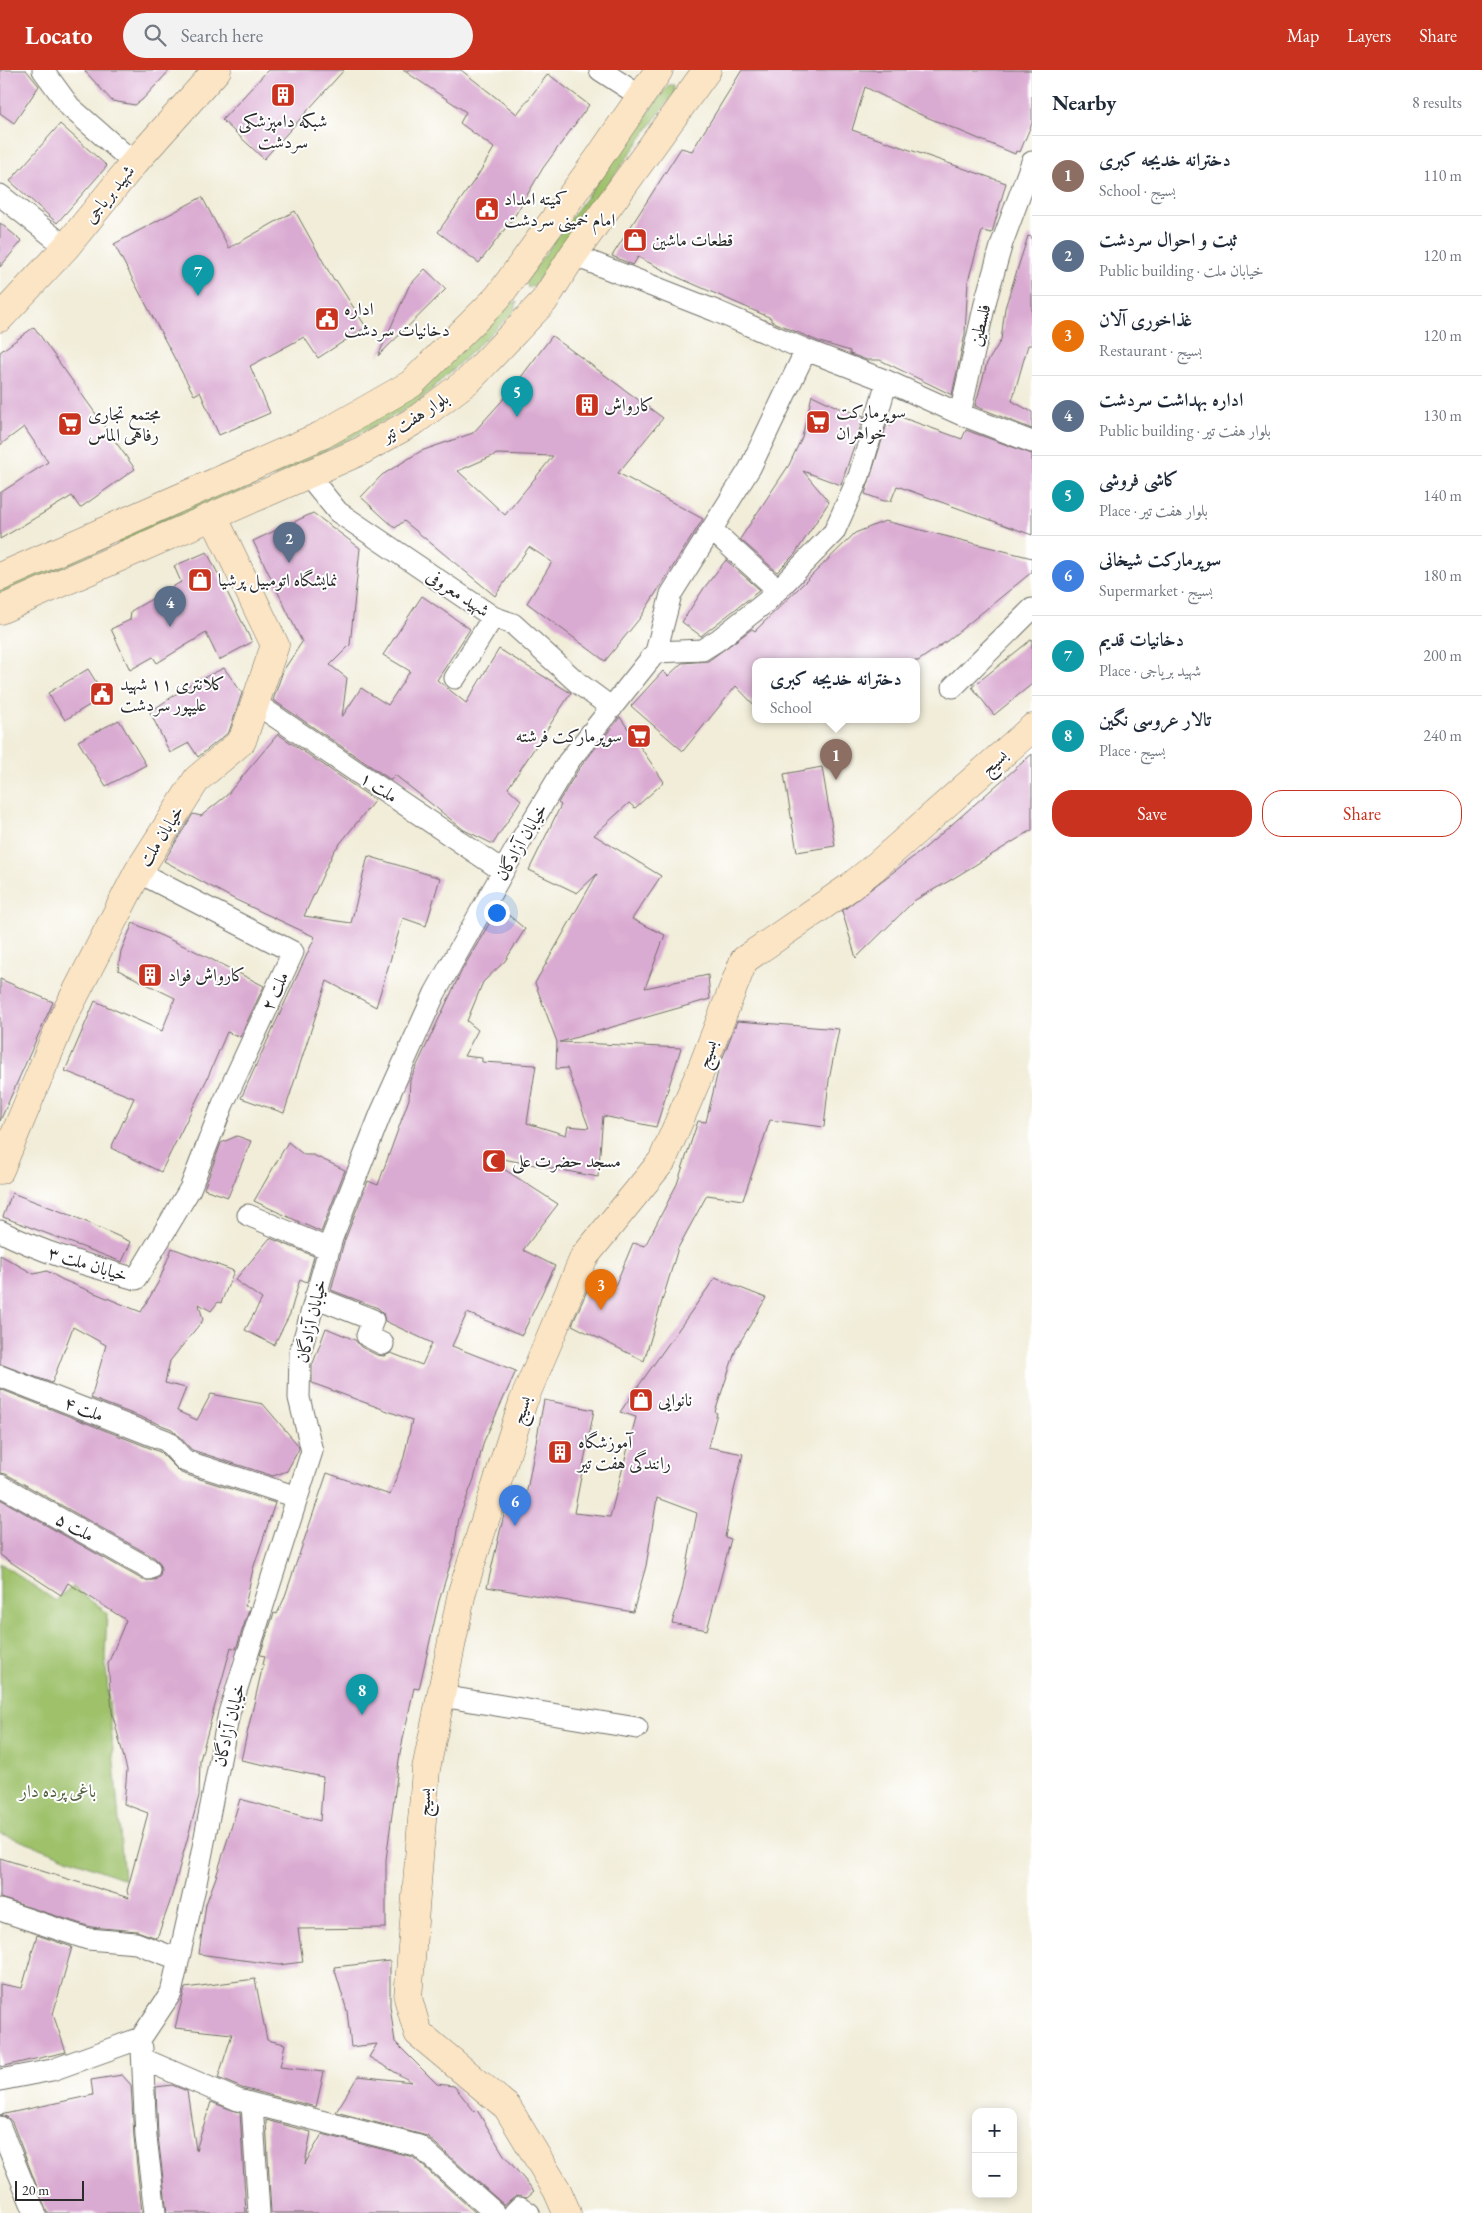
<!DOCTYPE html>
<html lang="en">
<head>
<meta charset="utf-8">
<style>
	:root { --surface:#fff; --page:#f2f2f3; --text:#1f2937; --muted:#747a83; --line:#e0e1e3; --accent:#c8321e }
	body { margin:0; font-family:"EB Garamond",Amiri,serif; background:var(--page); color:var(--text) }
	.controls { position:absolute; right:15px; bottom:15px; display:grid; overflow:hidden; border-radius:10px; box-shadow:0 2px 12px #0003 }
	.controls button { width:45px; height:45px; display:grid; place-items:center; padding:0; border:0; border-bottom:1px solid var(--line); background:var(--surface); color:var(--text); font:25px sans-serif }
	.scale { position:absolute; left:15px; bottom:12px; width:69px; box-sizing:border-box; padding-left:5px; border:2px solid #2b2b2b; border-top:0; font-size:14px; line-height:18px; white-space:nowrap; color:#2b2b2b; -webkit-text-stroke:4px #fff; paint-order:stroke }
	.you { position:absolute; left:496px; top:842px; width:18px; height:18px; margin:-12px; border:4px solid #fff; border-radius:50%; background:#1a73e8; box-shadow:0 0 0 8px #1a73e833 }
	.badge { display:grid; place-items:center; width:32px; height:32px; border-radius:50%; background:var(--accent); color:#fff; font-size:16px; font-weight:700 }
	.pin { position:absolute; translate:-50% -41px; filter:drop-shadow(0 1px 2px #0008) }
	.pin::after { content:''; position:absolute; top:26px; width:18px; height:15px; background:inherit; clip-path:polygon(0 0,100% 0,50% 100%) }
	.popup { position:absolute; left:752px; top:588px; width:168px; height:65px; box-sizing:border-box; display:grid; place-content:center; border-radius:10px; background:var(--surface); filter:drop-shadow(0 1px 4px #0005); font-size:16px; white-space:nowrap; color:var(--muted) }
	.popup b { font-size:19px; color:var(--text) }
	.popup::after { content:''; position:absolute; left:50%; top:100%; margin-left:-10px; border:10px solid transparent; border-top-color:var(--surface) }
	.list { margin:0; padding:0; list-style:none }
	h2 { display:flex; justify-content:space-between; align-items:center; height:65px; margin:0; padding:0 20px; font-size:21px }
	h2 small { font-size:16px; font-weight:400; color:var(--muted) }
	.list li { display:grid; grid-template-columns:32px 1fr auto; gap:15px; align-items:center; box-sizing:border-box; height:80px; padding:0 20px; border-top:1px solid var(--line) }
	.list b { display:block; font-size:19px; white-space:nowrap }
	.list p { margin:0; font-size:16px; white-space:nowrap; color:var(--muted) }
	.list em { font-size:16px; font-style:normal; color:var(--muted) }
	.actions { display:flex; gap:10px; padding:15px 20px }
	.actions a { flex:1; padding:11px 0; border:1px solid var(--accent); border-radius:20px; text-align:center; font-size:18px; color:var(--accent) }
	.actions .main { background:var(--accent); color:#fff }
	.icon { flex:none; width:28px; height:28px; fill:none; stroke:currentColor; stroke-width:2; stroke-linecap:round; stroke-linejoin:round }
	.map { position:relative; flex:none; width:1032px; height:2143px; overflow:hidden }
	header { display:flex; align-items:center; gap:30px; box-sizing:border-box; height:70px; padding:0 25px; background:var(--accent); color:#fff }
	header strong { font-size:24px }
	nav { display:flex; gap:28px; margin-inline-start:auto; font-size:18px }
	.search { width:350px; height:45px; background:var(--page); display:flex; align-items:center; gap:12px; box-sizing:border-box; padding:0 18px; border-radius:28px; color:var(--muted); font-size:19px }
	main { display:flex }
	aside { flex:1; background:var(--surface) }
	.map>svg:first-child { display:block }
	.green { fill:#9ec16b; stroke:#64764b }
	.building { fill:#daabd2; fill-rule:evenodd }
	.lines { fill:none; stroke-linecap:round; stroke-linejoin:round }
	.street-casing { stroke:#706f68; stroke-width:23 }
	.secondary-casing { stroke:#706f68; stroke-width:29 }
	.street { stroke:#fff; stroke-width:21 }
	.secondary { stroke:#fce5c4; stroke-width:28 }
	.labels { text-anchor:middle; stroke-width:4; stroke-linejoin:round; paint-order:stroke }
	.poi-label { font-size:18px; fill:#2b2b2b; stroke:#fff; text-anchor:start }
	.street-label { font-size:18px; fill:#2b2b2b; stroke:#fff }
	.park-label { font-size:18px; fill:#536041; stroke:#fff }
</style>
</head>
<body>
<header>
<strong>Locato</strong>
<div class="search"><svg class="icon" aria-label="search" viewBox="0 0 24 24"><circle cx="10" cy="10" r="6"/><path d="M15 15l6 6"/></svg>Search here</div>
<nav><a>Map</a><a>Layers</a><a>Share</a></nav>
</header>
<main>
<div class="map">
<svg width="1032" height="2143" viewBox="0 0 1032 2143">
	<rect width="100%" height="100%" fill="#fff"/>
	<filter id="ink" filterUnits="userSpaceOnUse"><feTurbulence type="fractalNoise" baseFrequency=".02" numOctaves="2"/><feDisplacementMap in="SourceGraphic" scale="10" xChannelSelector="R" yChannelSelector="G"/><feConvolveMatrix kernelMatrix="1 2 1 2 8 2 1 2 1" color-interpolation-filters="sRGB"/></filter>
	<filter id="wash" filterUnits="userSpaceOnUse"><feTurbulence type="fractalNoise" baseFrequency=".0096" numOctaves="4" result="noise"/><feDisplacementMap in="SourceGraphic" scale="20" xChannelSelector="R" yChannelSelector="G"/><feGaussianBlur stdDeviation="1.12" result="paint"/><feColorMatrix in="noise" values="0 0 0 0 0 0 0 0 0 0 0 0 0 0 0 0 0 1.4 0 .05"/><feComposite in="paint" operator="in"/></filter>
	<g filter="url(#wash)">
		<rect width="100%" height="100%" fill="#f1edd9"/>
		<path class="green" d="M668,15h6v8l-139,192 -7,3 -2,-8z
			M517,232l-3,10 -98,92 -140,73 -6,-1 3,-7 236,-166z
			M263,405l-1,8 -141,61 -4,-2 1,-6z
			M105,472l7,1 -5,5 -107,48v-7z
			M0,1493l56,38 5,-6 12,-8 34,26 -2,43 19,223 -124,-46z"/>
		<g id="blocks">
			<path class="building" d="M0,0h26l13,16 -25,37 -14,-10z
				M84,0h86l-28,30 -7,5 -23,-4z
				M268,0h76l-80,89 -42,-39z
				M403,0h58l56,44 31,-40 41,31 -46,63 -29,49 -35,46 -41,-31 40,-57 16,-27 -34,-25 6,-11z
				M742,0h290v53l-12,29 -4,-1 -1,3 -98,-41 -52,-26 -13,43 154,53 -14,50 -10,-2 -14,50 -3,53 -13,61 -72,-35h-13l-17,-6v-3l-30,-9 -49,-21v-3l-96,-42 -37,-19 -5,8 -21,-9 69,-108 11,3z
				M60,54l47,42 -50,57 -47,-42z
				M202,127l27,51 66,-37 39,70 2,-1 30,47 -48,31 -14,-21 -54,29 20,47 -51,22 -19,-43 -6,3 -80,-151z
				M0,153l22,18 -22,26z
				M1028,166l4,1v108h-4l-16,56 20,11v17l-57,-23 12,-43 14,-23 4,-32z
				M425,199l21,20 -68,67 31,-70z
				M34,257l101,142 -55,39 -8,-12 -72,43v-46l48,-31 -24,-35 -24,18v-93z
				M552,266l111,82 -45,55 85,46 -63,99 -35,43 -78,-58 25,-41 -23,-15 -34,49 -91,-75 -9,7 -34,-31 21,-22 39,-24 52,-18 36,-40zM497,384l56,2 -48,59 -47,-44z
				M812,325l25,12 27,9 -23,69 -38,-14 26,31 -34,52 -18,18 -37,-33 49,-74 13,-28z
				M895,345l67,24 4,-9 66,24v81l-135,-49 -6,15h-7l-19,-7 22,-70 4,2z
				M313,443l47,35 -10,97 -20,20 17,13 -5,39 19,-29 27,17 22,-34 -27,-16 39,-59 48,33 -33,51 29,23 33,-54 72,44 -63,95 13,12 -28,44 -29,-14 -69,-55 -4,5 -118,-80 10,-29 19,-29 -49,-101z
				M885,451l147,37v14l-85,69 -29,20h-162v46l-20,-21 -53,65 -52,-45 32,-35 5,5 14,-13 26,-2 44,-32 3,2 100,-98z
				M207,482l45,90 -33,18 -13,-27 -49,30 -4,-6 -23,13 -19,-41 19,-9 1,-9 50,-29 -7,-16z
				M726,490l34,30 -59,46 -19,-14 22,-34z
				M1032,569v45l-38,31 -22,-28z
				M224,598l18,25 -13,39 -31,25 -9,-14 -19,10 -20,-41 39,-27z
				M88,599l13,21v8l-36,22 -17,-27z
				M620,647l44,65 -29,26 -6,-5 -35,32 67,41 -29,43 33,16 -20,53 63,-13 2,24 -150,43 121,6 -25,79 -53,-11 -5,61 -116,-22 76,49 -35,46 32,16 -33,69 -55,-22 -15,33 64,25 -32,70 -10,38 -15,39 -6,37 -14,46 -20,88 -5,-1 -14,65 -14,107v68l-88,1 5,33 -24,3 -80,-11 7,-50 10,-27 24,-78 80,22 3,-44 -82,-17 24,-104 -5,-1 14,-42 3,1 7,-15 43,-126 63,22 14,-38 8,-37 -100,-37v-17l14,-38 29,12 6,7 16,8 7,1 7,-3 31,12 10,-22 -47,-22 -2,-8 -5,-5 -47,-18 13,-48 24,-61 10,4 31,-86 1,-19 52,-110 37,-63 26,22 -20,32 -22,21 -16,39 11,9 -14,26 18,2v4l54,3 -9,58 39,12 2,-9 21,2 -22,-60 -11,1 1,-27 -22,-59 62,-109 -20,19 -48,-23 32,-65 -3,-2 20,-33z
				M119,650l27,45 -40,21 -28,-45z
				M278,664l97,66 -41,51 -30,65 47,7 17,-67 72,22 -14,48 -23,-8 -27,89 -49,-26 -43,132 -43,-15 74,-161 -81,-38 -70,-38 29,-47 8,2 25,-20z
				M1032,684v76l-83,51 -34,19 -59,58 -14,-47 83,-63z
				M822,697l13,79 -38,6 -13,-78z
				M133,853l62,28 69,35 -24,51 -13,-5 -20,47 -46,93 -50,-24 23,-50 -69,-27 30,-70 67,30 13,-33 -57,-28 3,-19z
				M0,909l53,23 -53,119z
				M737,951l102,8 -10,51 -5,47 -54,-7 -27,80 -36,-5 -29,53 -34,113 -72,-36 21,-48 22,9 18,-43 12,3 32,-62 21,-63 8,1 13,-55z
				M237,1066l14,5 -23,56 -24,-8 17,-46z
				M288,1072l16,13h9l32,15 -24,62 -67,-31z
				M12,1123l61,23 58,26 -9,20 -119,-45z
				M270,1168l44,18 -7,26 -7,-3 -10,35 -16,31 -29,-15 17,-31 -27,-19z
				M172,1178l62,23 -13,32 -3,-1 -7,9 -12,-7 4,16 -33,41 -5,22 21,5 -9,23 20,9 14,-26 52,10 35,41 1,4 -12,22 -14,5 -81,-26 -20,-21 -81,-31 15,-53 -33,-18 -21,56 -52,-19v-109l34,19 13,-3 16,9 78,32 18,-31z
				M715,1208l51,20 -30,51 -21,63 2,1 -9,34 35,7 -9,36 -9,47 6,2 -24,91 -35,-7 10,-32 15,-78 -40,-15 -11,68 -13,46 -146,-25 19,-81 5,-5 13,5 20,-106 50,10 -20,103 36,4 26,-100 -16,-5z
				M0,1319l160,63 21,21 94,30 -22,66 -8,37 5,1 -14,42 -5,-2 -31,113 -1,36 -29,106 -13,36 -20,-7 -46,-4 -91,-29v-40l129,40 -2,-7 21,-78 -24,-9 3,-34 -15,-58 -4,-48 18,-44 -58,-37 -7,12 -61,-40v-56l143,81h12l5,-4 1,-7 -1,-6 -5,-5 -149,-84 -6,-1z
				M37,1865l35,12 -19,67 13,38 -66,15v-83l22,4z
				M390,1891v45l5,36 42,42 17,2 21,26 2,-2 27,45 30,36 -7,6 -11,-2 -12,10 -77,-69 -91,-24 22,-36 54,6 -43,-25 8,-13 -26,3 -4,-36 -13,-44z
				M255,1909l12,61 18,4 -5,23 44,5 -8,35 -74,-19 -24,-10 14,-44 -57,-6 10,-40z
				M122,2005l9,10 3,53 8,75h-95l-35,-91 -5,-5 -7,-2 93,-20 -2,-15z
				M172,2015l15,6 9,59 15,-48 29,11 6,100h-79l-9,-77 -2,-49z
				M266,2050l45,12 -6,32 17,-30 91,23 63,56h-205z"/>
		</g>
	</g>
	<g filter="url(#ink)">
		<use href="#blocks" fill-opacity="0" stroke="#706f68" stroke-width="1"/>
		<g class="lines">
			<defs>
				<path id="street" d="M43,0l27,37 64,56
					M600,0l40,26
					M0,125l66,52
					M573,185l143,56 90,39 81,31 73,33 26,-115 16,-56 30,-81
					M960,344l72,28
					M308,405l30,37 155,105 20,7 65,59 34,25
					M712,460l66,60
					M656,582l46,-2 16,-10 48,-38 68,-70 25,-56 28,-95
					M455,608l38,-61
					M953,617l79,-78
					M255,633l248,168
					M248,1145l81,34
					M0,1161c43,22 90,35 136,48l54,-90 33,-85 70,-152 -155,-80
					M315,1227l58,23 -6,16 16,8
					M0,1306l167,65 18,20 112,36
					M0,1415l149,84
					M441,1626l196,32
					M0,1840l88,29 48,4 42,16
					M141,1968l30,-45 25,-110 33,-170 83,-262 -13,-53 1,-45 32,-115 49,-125 54,-120 79,-141 54,-90 88,-110 15,-58 79,-126 56,-118
					M142,1978l4,89 9,76
					M143,1989l95,41 181,46 76,67
					M0,2010l52,-10 89,-32
					M252,2034l7,109
					M0,2057l35,86
					M514,2143l6,-6 9,6"/>
				<path id="secondary" d="M0,248l66,-71 68,-84 83,-93
					M0,507l322,-142 89,-51 87,-87 100,-138 61,-89
					M0,540l361,-159 55,-31 54,-41 74,-78 29,-46 134,-185
					M0,1100l64,-154 74,-144 59,-93 45,-38 33,-96 -62,-129
					M567,2143l-10,-23 -50,-83 -89,-74 -10,-35 18,-229 36,-177 61,-190 61,-145 78,-96 37,-86 45,-115 106,-73 26,-21 156,-138"/>
			</defs>
			<use href="#street" class="street-casing"/>
			<use href="#secondary" class="secondary-casing"/>
			<use href="#street" class="street"/>
			<use href="#secondary" class="secondary"/>
		</g>
	</g>
	<defs>
		<symbol id="building-square" viewBox="-11 -11 22 22"><rect x="-9" y="-9" width="18" height="18" rx="4" fill="#c8321e" stroke="#fff"/><path d="M-4-6H4V6H1V3H-1V6H-4ZM-2.5-4.3h1.7v1.8h-1.7ZM.8-4.3h1.7v1.8H.8ZM-2.5-1h1.7V.8h-1.7ZM.8-1h1.7V.8H.8Z" fill="#fff"/></symbol>
		<symbol id="civic-square" viewBox="-11 -11 22 22"><rect x="-9" y="-9" width="18" height="18" rx="4" fill="#c8321e" stroke="#fff"/><path d="M-.6-6.5H3V-4.5H.6V-3L4-1V1h2V6H-6V1h2V-1L-.6-3ZM-1.2 2.5V6h2.4V2.5Z" fill="#fff"/></symbol>
		<symbol id="shop-square" viewBox="-11 -11 22 22"><rect x="-9" y="-9" width="18" height="18" rx="4" fill="#c8321e" stroke="#fff"/><path d="M-5-2.5h2.3a2.7 3.5 0 0 1 5.4 0H5L5.5 6h-11ZM-1.5-2.5h3a1.5 2.3 0 0 0-3 0Z" fill="#fff"/></symbol>
		<symbol id="supermarket-square" viewBox="-11 -11 22 22"><rect x="-9" y="-9" width="18" height="18" rx="4" fill="#c8321e" stroke="#fff"/><path d="M-6-5.5h2.5l.6 2H6L4.5 2H-2.5L-4.4-4H-6ZM-1.5 3.2a1.3 1.3 0 1 0 .1 0ZM3 3.2a1.3 1.3 0 1 0 .1 0Z" fill="#fff"/></symbol>
		<symbol id="mosque-square" viewBox="-11 -11 22 22"><rect x="-9" y="-9" width="18" height="18" rx="4" fill="#c8321e" stroke="#fff"/><path d="M3.5-4.9A6 6 0 1 0 3.5 4.9A5 5 0 1 1 3.5-4.9Z" fill="#fff"/></symbol>
	</defs>
	<g fill-rule="evenodd">
		<use href="#building-square" x="269" y="11" width="28" height="28"/>
		<use href="#civic-square" x="473" y="125" width="28" height="28"/>
		<use href="#shop-square" x="621" y="156" width="28" height="28"/>
		<use href="#civic-square" x="313" y="235" width="28" height="28"/>
		<use href="#building-square" x="573" y="321" width="28" height="28"/>
		<use href="#supermarket-square" x="804" y="338" width="28" height="28"/>
		<use href="#supermarket-square" x="56" y="340" width="28" height="28"/>
		<use href="#shop-square" x="186" y="496" width="28" height="28"/>
		<use href="#civic-square" x="88" y="610" width="28" height="28"/>
		<use href="#supermarket-square" x="625" y="652" width="28" height="28"/>
		<use href="#building-square" x="136" y="891" width="28" height="28"/>
		<use href="#mosque-square" x="480" y="1077" width="28" height="28"/>
		<use href="#shop-square" x="627" y="1316" width="28" height="28"/>
		<use href="#building-square" x="546" y="1368" width="28" height="28"/>
	</g>
	<g class="labels">
		<g class="poi-label">
			<text x="283" y="57" text-anchor="middle">شبکه دامپزشکی<tspan x="283" dy="21">سردشت</tspan></text>
			<text x="504" y="135">کمیته امداد<tspan x="504" dy="21">امام خمینی سردشت</tspan></text>
			<text x="652" y="176">قطعات ماشین</text>
			<text x="344" y="245">اداره<tspan x="344" dy="21">دخانیات سردشت</tspan></text>
			<text x="604" y="341">کارواش</text>
			<text x="836" y="348">سوپرمارکت<tspan x="836" dy="21">خواهران</tspan></text>
			<text x="88" y="350">مجتمع تجاری<tspan x="88" dy="21">رفاهی الماس</tspan></text>
			<text x="218" y="516">نمایشگاه اتومبیل پرشیا</text>
			<text x="120" y="620">کلانتری ۱۱ شهید<tspan x="120" dy="21">علیپور سردشت</tspan></text>
			<text x="622" y="672" text-anchor="end">سوپرمارکت فرشته</text>
			<text x="168" y="911">کارواش فواد</text>
			<text x="512" y="1097">مسجد حضرت علی</text>
			<text x="658" y="1336">نانوایی</text>
			<text x="578" y="1378">آموزشگاه<tspan x="578" dy="21">رانندگی هفت تیر</tspan></text>
		</g>
		<g class="street-label">
			<text transform="translate(109 124) rotate(-51)" y="6">شهید بریاجی</text>
			<text transform="translate(980 255) rotate(-77)" y="6">فلسطین</text>
			<text transform="translate(415 347) rotate(-33)" y="6">بلوار هفت تیر</text>
			<text transform="translate(458 523) rotate(33)" y="6">شهید معروفی</text>
			<text transform="translate(994 692) rotate(-42)" y="6">بسیج</text>
			<text transform="translate(379 717) rotate(34)" y="6">ملت ۱</text>
			<text transform="translate(161 766) rotate(-58)" y="6">خیابان ملت</text>
			<text transform="translate(521 772) rotate(-60)" y="6">خیابان آزادگان</text>
			<text transform="translate(275 921) rotate(-65)" y="6">ملت ۲</text>
			<text transform="translate(707 984) rotate(-69)" y="6">بسیج</text>
			<text transform="translate(88 1194) rotate(17)" y="6">خیابان ملت ۳</text>
			<text transform="translate(311 1251) rotate(-77)" y="6">خیابان آزادگان</text>
			<text transform="translate(84 1339) rotate(21)" y="6">ملت ۴</text>
			<text transform="translate(521 1340) rotate(-71)" y="6">بسیج</text>
			<text transform="translate(75 1457) rotate(29)" y="6">ملت ۵</text>
			<text transform="translate(229 1655) rotate(-76)" y="6">خیابان آزادگان</text>
			<text transform="translate(424 1732) rotate(-85)" y="6">بسیج</text>
		</g>
		<g class="park-label">
			<text x="58" y="1727">باغی پرده دار</text>
		</g>
	</g>
</svg>
<div class="controls">
<button>+</button>
<button>−</button>
</div>
<div class="scale">20 m</div>
<div class="you"></div>
<div class="pin badge" style="left:836px;top:710px;background:#8d6e63">1</div>
<div class="popup"><b>دخترانه خدیجه کبری</b>School</div>
<div class="pin badge" style="left:289px;top:493px;background:#5c6f8a">2</div>
<div class="pin badge" style="left:601px;top:1240px;background:#e8710a">3</div>
<div class="pin badge" style="left:170px;top:557px;background:#5c6f8a">4</div>
<div class="pin badge" style="left:517px;top:347px;background:#0f9aa8">5</div>
<div class="pin badge" style="left:515px;top:1456px;background:#3f7fe0">6</div>
<div class="pin badge" style="left:198px;top:226px;background:#0f9aa8">7</div>
<div class="pin badge" style="left:362px;top:1645px;background:#0f9aa8">8</div>
</div>
<aside>
<h2>Nearby<small>8 results</small></h2>
<ul class="list">
<li><span class="badge" style="background:#8d6e63">1</span><div><b>دخترانه خدیجه کبری</b><p>School · بسیج</p></div><em>110 m</em></li>
<li><span class="badge" style="background:#5c6f8a">2</span><div><b>ثبت و احوال سردشت</b><p>Public building · خیابان ملت</p></div><em>120 m</em></li>
<li><span class="badge" style="background:#e8710a">3</span><div><b>غذاخوری آلان</b><p>Restaurant · بسیج</p></div><em>120 m</em></li>
<li><span class="badge" style="background:#5c6f8a">4</span><div><b>اداره بهداشت سردشت</b><p>Public building · بلوار هفت تیر</p></div><em>130 m</em></li>
<li><span class="badge" style="background:#0f9aa8">5</span><div><b>کاشی فروشی</b><p>Place · بلوار هفت تیر</p></div><em>140 m</em></li>
<li><span class="badge" style="background:#3f7fe0">6</span><div><b>سوپرمارکت شیخانی</b><p>Supermarket · بسیج</p></div><em>180 m</em></li>
<li><span class="badge" style="background:#0f9aa8">7</span><div><b>دخانیات قدیم</b><p>Place · شهید بریاجی</p></div><em>200 m</em></li>
<li><span class="badge" style="background:#0f9aa8">8</span><div><b>تالار عروسی نگین</b><p>Place · بسیج</p></div><em>240 m</em></li>
</ul>
<div class="actions"><a class="main">Save</a><a>Share</a></div>
</aside>
</main>
</body>
</html>
